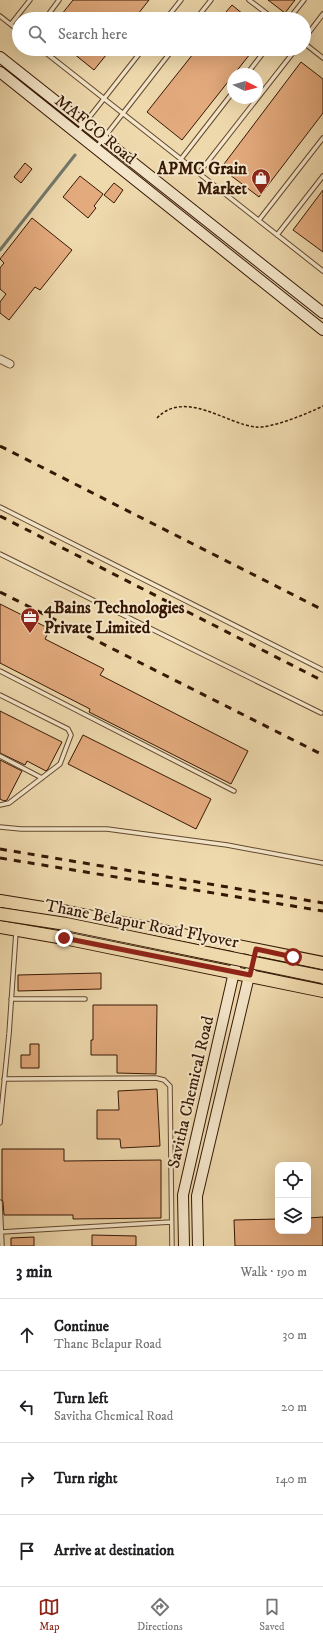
<!DOCTYPE html>
<html lang="en">
<head>
<meta charset="utf-8">
<style>
	:root { --surface:#fff; --page:#f6f6f6; --text:#202124; --muted:#757577; --line:#e0e0e0; --accent:#8f2418 }
	body { margin:0; font-family:"IM FELL DW Pica",serif; background:var(--page); color:var(--text) }
	.controls { position:absolute; right:12px; bottom:12px; display:grid; overflow:hidden; border-radius:8px; box-shadow:0 4px 16px #0002 }
	.controls button { width:36px; height:36px; display:grid; place-items:center; padding:0; border:0; border-bottom:1px solid var(--line); background:var(--surface); color:var(--text); font:20px sans-serif }
	.compass { position:absolute; left:227px; top:68px; width:36px; height:36px; border-radius:50%; background:var(--surface); box-shadow:0 4px 16px #0002; rotate:96deg }
	.stop { position:absolute; width:12px; height:12px; margin:-9px; border:3px solid #8f2418; border-radius:50%; background:#fff }
	.stop.end { background:#8f2418; border-color:#fff; box-shadow:0 1px 4px #0008 }
	.list { margin:0; padding:0; list-style:none }
	h2 { display:flex; justify-content:space-between; align-items:center; height:52px; margin:0; padding:0 16px; font-size:17px }
	h2 small { font-size:13px; font-weight:400; color:var(--muted) }
	.list li { display:grid; grid-template-columns:26px 1fr auto; gap:12px; align-items:center; box-sizing:border-box; height:72px; padding:0 16px; border-top:1px solid var(--line) }
	.list b { display:block; font-size:15px; white-space:nowrap }
	.list p { margin:0; font-size:13px; white-space:nowrap; color:var(--muted) }
	.list em { font-size:13px; font-style:normal; color:var(--muted) }
	.icon { flex:none; width:22px; height:22px; fill:none; stroke:currentColor; stroke-width:2; stroke-linecap:round; stroke-linejoin:round }
	.map { position:relative; flex:none; width:323px; height:1246px; overflow:hidden }
	.search { position:absolute; background:var(--surface); box-shadow:0 4px 16px #0002; left:12px; right:12px; top:12px; height:44px; display:flex; align-items:center; gap:10px; box-sizing:border-box; padding:0 14px; border-radius:22px; color:var(--muted); font-size:15px }
	.sheet { height:340px; background:var(--surface) }
	nav { display:flex; justify-content:space-around; align-items:center; box-sizing:border-box; height:56px; border-top:1px solid var(--line); background:var(--surface); font-size:11px; color:var(--muted) }
	nav a { display:grid; justify-items:center; gap:2px }
	nav .on { color:var(--accent) }
	.map>svg:first-child { display:block }
	.lines { fill:none; stroke-linecap:round; stroke-linejoin:round }
	.stream { stroke:#72786c; stroke-width:3 }
	.building { fill:#e3aa7d; stroke:#351704 }
	.service-casing { stroke:#63482e; stroke-width:5.5 }
	.minor-casing { stroke:#63482e; stroke-width:9 }
	.secondary-casing { stroke:#351704; stroke-width:12 }
	.primary-casing { stroke:#351704; stroke-width:14 }
	.path { stroke:#351704; stroke-width:1.5; stroke-dasharray:3 2; stroke-linecap:butt }
	.service { stroke:#f4e6ca; stroke-width:3.5 }
	.minor { stroke:#f4e6ca; stroke-width:7 }
	.secondary { stroke:#f4e6ca; stroke-width:10 }
	.primary { stroke:#eed9ad; stroke-width:12 }
	.rail { stroke:#351704; stroke-width:3; stroke-dasharray:7 7; stroke-linecap:butt }
	.primary-bridge-casing { stroke:#351704; stroke-width:14; stroke-linecap:butt }
	.primary-bridge { stroke:#eed9ad; stroke-width:12 }
	.route { stroke:#8f2418; stroke-width:5 }
	.labels { text-anchor:middle; stroke-width:4; stroke-linejoin:round; paint-order:stroke }
	.street-label { font-size:17px; fill:#351704; stroke:#f4e6ca }
	.poi-label { font-size:17px; font-weight:bold; fill:#351704; stroke:#f4e6ca; text-anchor:end }
</style>
</head>
<body>
<div class="map">
<svg width="323" height="1246" viewBox="0 0 323 1246">
	<rect width="100%" height="100%" fill="#eed9ad"/>
	<filter id="stains"><feTurbulence type="fractalNoise" baseFrequency=".005" numOctaves="4"/><feColorMatrix values="0 0 0 0 .2 0 0 0 0 .09 0 0 0 0 .02 0 0 0 .5 -.17"/></filter>
	<radialGradient id="worn" r=".72"><stop offset=".6" stop-color="#630" stop-opacity="0"/><stop offset="1" stop-color="#630" stop-opacity=".3"/></radialGradient>
	<g class="lines">
		<path class="stream" d="M0,250l75,-95"/>
	</g>
	<path class="building" d="M73,0h76l-15,19h-76z
		M268,0h27l-10,13z
		M232,5l17,14h-29z
		M68,49h43l-17,21z
		M197,49h57l-72,91 -35,-28z
		M301,62l22,17v34l-64,84 -38,-29z
		M25,163l7,6 -11,14 -7,-6z
		M80,176l23,18 -9,12 2,2 -8,10 -25,-21z
		M114,183l9,7 -9,13 -10,-8z
		M323,190v62l-30,-22z
		M32,218l40,32 -32,40 -5,-3 -26,33 -9,-7v-11l6,-8 -6,-5v-21l4,-5 -4,-4z
		M0,604l50,25 -5,10 59,30 -4,6 148,76 -17,33 -142,-72 1,-3 -90,-46z
		M0,711l62,31 -14,27 -2,2 -19,-10 -2,4 -25,-12z
		M83,735l128,64 -15,30 -128,-65z
		M0,760l22,11 -15,29 -3,1 -4,-2z
		M101,973v16l-83,2v-16z
		M93,1005h64l-1,69 -39,-1v-18h-26v-15h2z
		M30,1044h9v24h-18v-13h9z
		M157,1089l3,57 -39,2 -1,-9h-23v-29h22l-1,-19z
		M2,1149h62v12l97,-1v58l-88,1v-4h-69l-1,-13 -1,-3z
		M323,1217v29h-88l-1,-26 44,-1v12h30v-13z
		M92,1235l44,1v10h-44z
		M34,1237v9h-23v-8z"/>
	<g class="lines">
		<defs>
			<path id="service" d="M249,0l25,19
				M0,16l19,15
				M45,19l14,-19
				M166,19l15,-19
				M196,19l15,-19
				M289,19l15,-19
				M11,24l19,-24
				M304,39l19,-25
				M304,43l19,15
				M41,49l282,222
				M247,74l19,-25
				M77,133l66,-84
				M96,148l77,-99
				M181,159l52,-67
				M199,173l97,-124
				M259,220l64,-82
				M277,235l46,-59
				M0,507l323,163
				M0,554l321,159
				M0,671l234,120
				M0,695l68,34 3,6 -11,29 -51,39 -9,2
				M0,756l42,22
				M0,827l21,2h86l120,16 96,18
				M11,999h74
				M4,1079l152,-1 8,2 6,6 2,160
				M0,1123l9,-89 7,-102
				M0,1202l2,44
				M1,1232l170,-10"/>
			<path id="minor" d="M0,359l10,5"/>
			<path id="secondary" d="M0,57l323,256
				M0,72l323,258
				M184,1246l-1,-51 57,-249
				M198,1246l-1,-50 57,-241"/>
			<path id="primary" d="M0,901l68,11 255,51
				M0,927l64,11 259,53"/>
		</defs>
		<use href="#service" class="service-casing"/>
		<use href="#minor" class="minor-casing"/>
		<use href="#secondary" class="secondary-casing"/>
		<use href="#primary" class="primary-casing"/>
		<path class="path" d="M157,418c28,-29 69,6 99,9 14,2 53,-14 67,-21"/>
		<use href="#service" class="service"/>
		<use href="#minor" class="minor"/>
		<use href="#secondary" class="secondary"/>
		<use href="#primary" class="primary"/>
		<path class="rail" d="M0,446l323,164
			M0,516l323,165
			M0,592l323,163
			M0,849l323,54
			M0,858l323,53"/>
		<defs>
			<path id="primary-bridge" d="M0,914l66,10 257,53"/>
		</defs>
		<use href="#primary-bridge" class="primary-bridge-casing"/>
		<use href="#primary-bridge" class="primary-bridge"/>
	</g>
	<g class="lines">
		<path class="route" d="M64,938l186,37 6,-26 37,8"/>
	</g>
	<defs>
		<symbol id="shop-pin" viewBox="-11 -11 22 30"><path d="M0 17L-7.5 6A9.5 9.5 0 1 1 7.5 6Z" fill="#8f2418" stroke="#f4e6ca"/><path d="M-5-2.5h2.3a2.7 3.5 0 0 1 5.4 0H5L5.5 6h-11ZM-1.5-2.5h3a1.5 2.3 0 0 0-3 0Z" fill="#fff"/></symbol>
		<symbol id="office-pin" viewBox="-11 -11 22 30"><path d="M0 17L-7.5 6A9.5 9.5 0 1 1 7.5 6Z" fill="#8f2418" stroke="#f4e6ca"/><path d="M-6-3h4V-5.5h4V-3h4V5H-6ZM-1-4.5V-3h2v-1.5ZM-6 0V1H6V0Z" fill="#fff"/></symbol>
	</defs>
	<g fill-rule="evenodd">
		<use href="#shop-pin" x="250" y="167" width="22" height="30"/>
		<use href="#office-pin" x="19" y="606" width="22" height="30"/>
	</g>
	<g class="labels">
		<g class="street-label">
			<text transform="translate(96 129) rotate(39)" y="6">MAFCO Road</text>
			<text transform="translate(142 923) rotate(11)" y="6">Thane Belapur Road Flyover</text>
			<text transform="translate(190 1092) rotate(-77)" y="6">Savitha Chemical Road</text>
		</g>
		<g class="poi-label">
			<text x="247" y="174">APMC Grain<tspan x="247" dy="20">Market</tspan></text>
			<text x="44" y="613" text-anchor="start">4Bains Technologies<tspan x="44" dy="20">Private Limited</tspan></text>
		</g>
	</g>
	<rect width="100%" height="100%" filter="url(#stains)"/>
	<rect width="100%" height="100%" fill="url(#worn)"/>
</svg>
<div class="controls">
<button><svg class="icon" aria-label="locate" viewBox="0 0 24 24"><circle cx="12" cy="12" r="6"/><path d="M12 2v4M12 18v4M2 12h4M18 12h4"/></svg></button>
<button><svg class="icon" aria-label="layers" viewBox="0 0 24 24"><path d="M12 4l9 5-9 5-9-5zM3 14l9 5 9-5"/></svg></button>
</div>
<svg class="compass" viewBox="-18 -18 36 36"><path d="M0-13l5 13h-10z" fill="#e53935"/><path d="M0 13l5-13h-10z" fill="#757577"/></svg>
<div class="stop" style="left:293px;top:957px"></div>
<div class="stop end" style="left:64px;top:938px"></div>
<div class="search"><svg class="icon" aria-label="search" viewBox="0 0 24 24"><circle cx="10" cy="10" r="6"/><path d="M15 15l6 6"/></svg>Search here</div>
</div>
<section class="sheet">
<h2>3 min<small>Walk · 190 m</small></h2>
<ul class="list">
<li><svg class="icon" aria-label="ahead" viewBox="0 0 24 24"><path d="M12 20V5M6 11l6-6 6 6"/></svg><div><b>Continue</b><p>Thane Belapur Road</p></div><em>30 m</em></li>
<li><svg class="icon" aria-label="left" viewBox="0 0 24 24"><path d="M17 20v-9H6M10 6l-5 5 5 5"/></svg><div><b>Turn left</b><p>Savitha Chemical Road</p></div><em>20 m</em></li>
<li><svg class="icon" aria-label="right" viewBox="0 0 24 24"><path d="M7 20v-9h11M14 6l5 5-5 5"/></svg><div><b>Turn right</b></div><em>140 m</em></li>
<li><svg class="icon" aria-label="arrive" viewBox="0 0 24 24"><path d="M6 21V4h12l-3 4 3 4H6"/></svg><div><b>Arrive at destination</b></div></li>
</ul>
</section>
<nav>
<a class="on"><svg class="icon" aria-label="map" viewBox="0 0 24 24"><path d="M3 6l6-2 6 2 6-2v14l-6 2-6-2-6 2zM9 4v14M15 6v14"/></svg>Map</a>
<a><svg class="icon" aria-label="directions" viewBox="0 0 24 24"><path d="M12 3l9 9-9 9-9-9zM9 14v-3h6M13 9l2 2-2 2"/></svg>Directions</a>
<a><svg class="icon" aria-label="saved" viewBox="0 0 24 24"><path d="M7 4h10v16l-5-4-5 4z"/></svg>Saved</a>
</nav>
</body>
</html>
